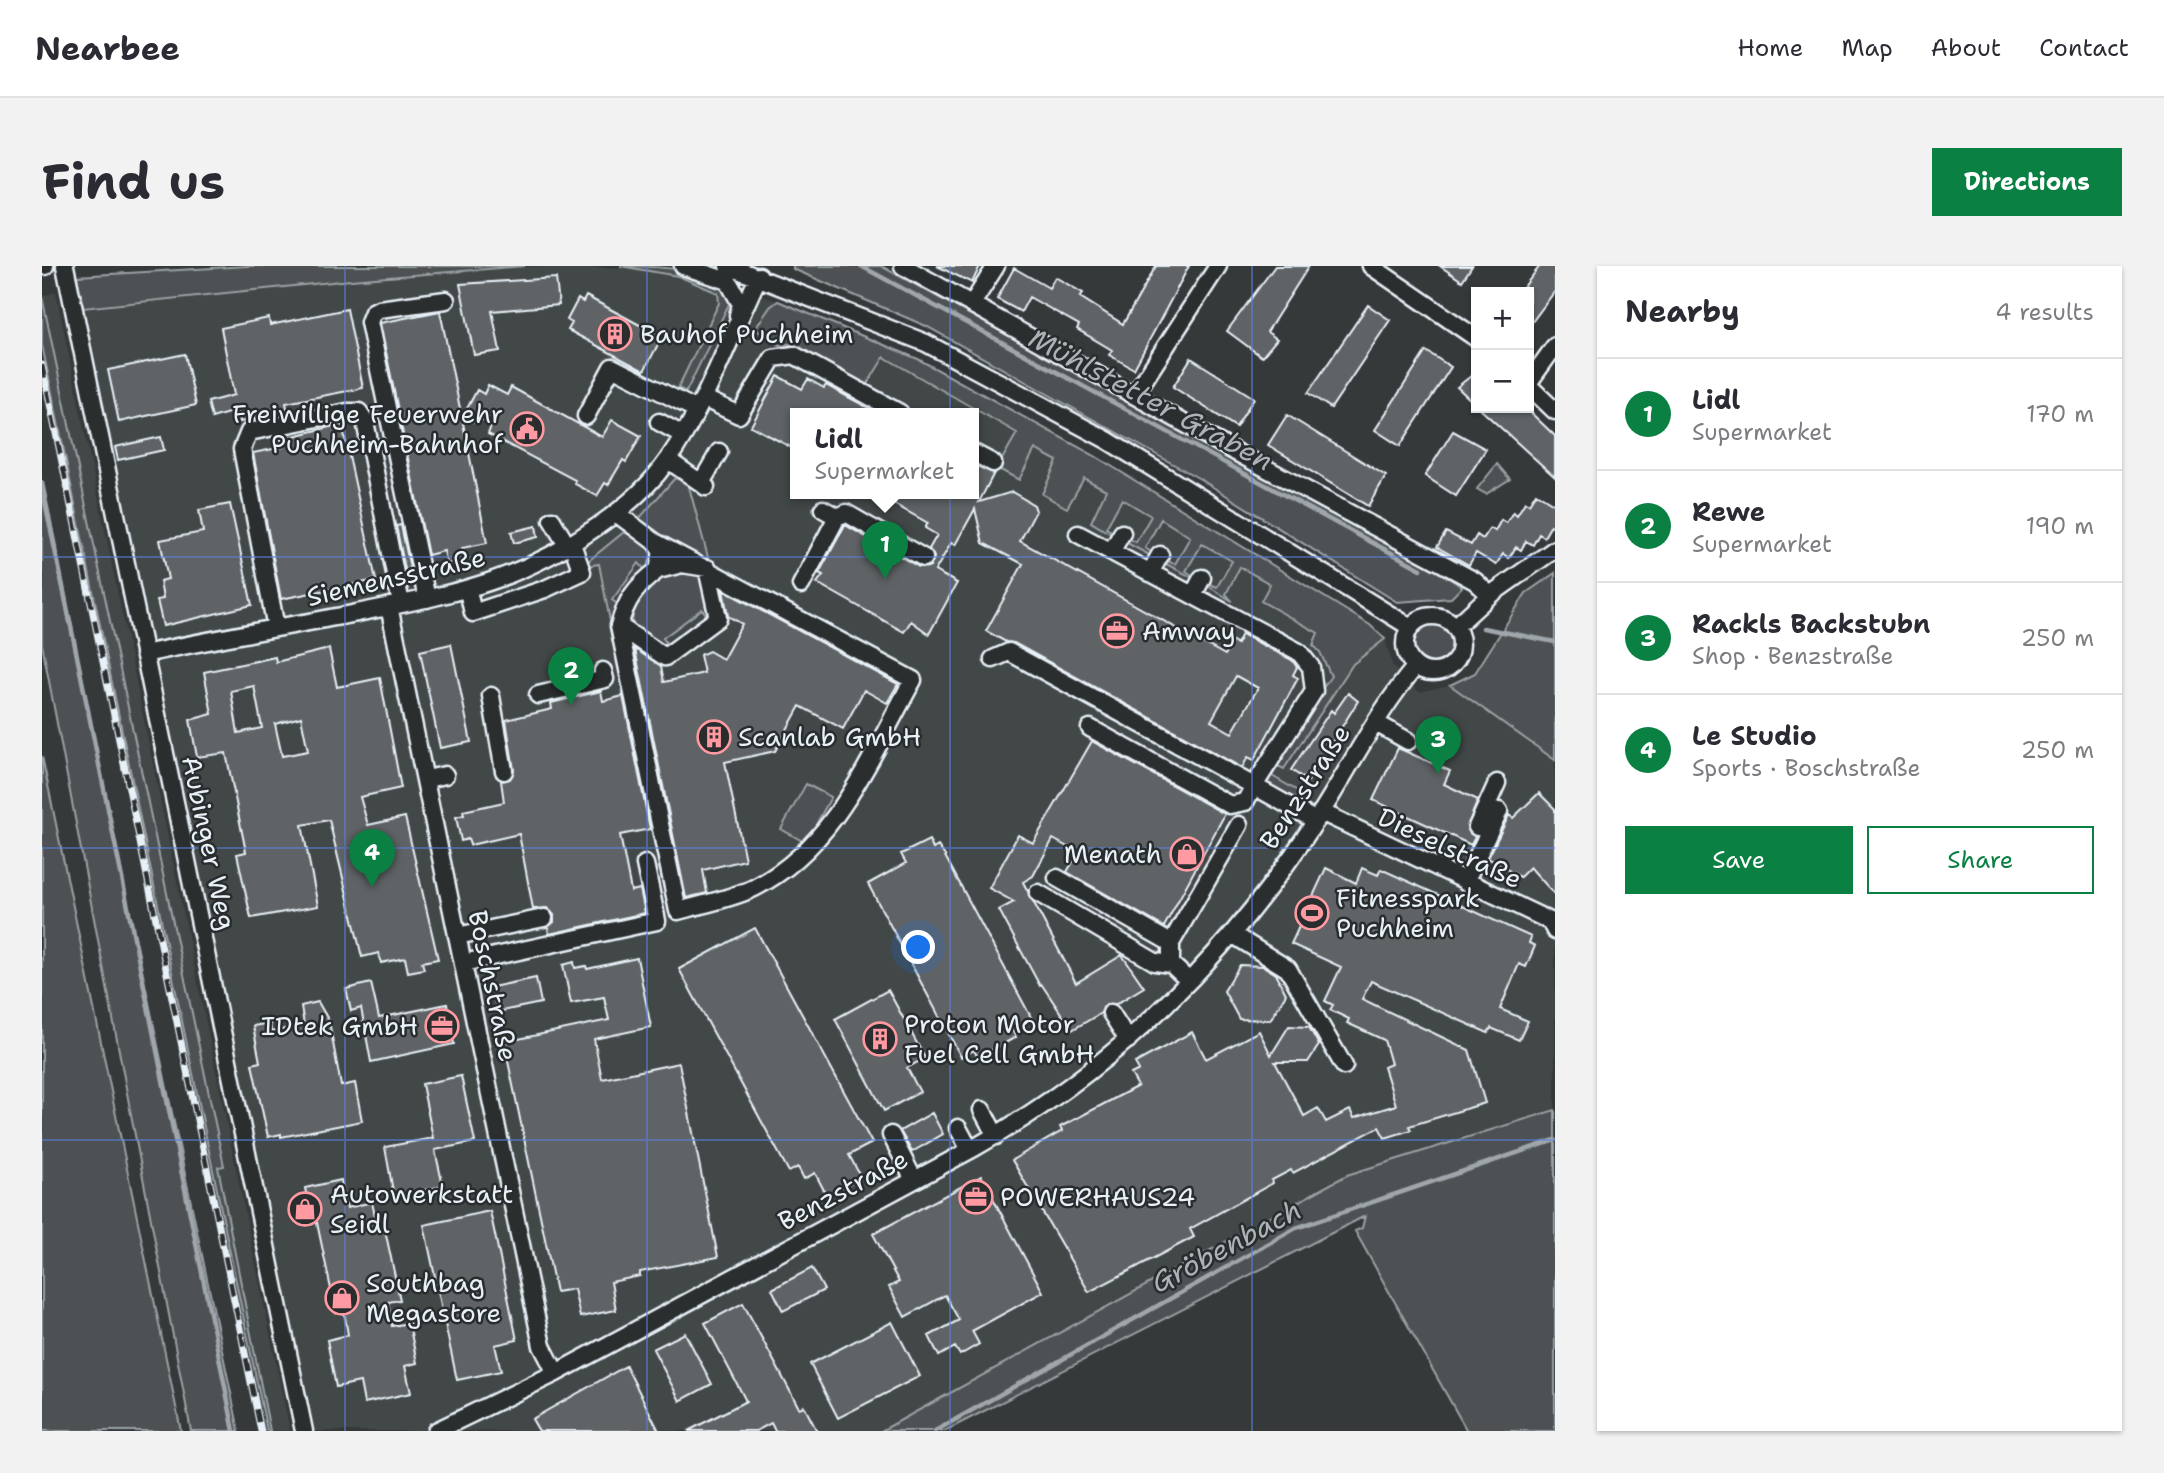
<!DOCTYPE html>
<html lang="en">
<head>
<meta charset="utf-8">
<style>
	:root { --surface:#fff; --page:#f2f2f3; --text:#2b2b33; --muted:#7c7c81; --line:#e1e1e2; --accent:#0b8043 }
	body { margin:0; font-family:"Shantell Sans",sans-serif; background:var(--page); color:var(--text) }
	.controls { position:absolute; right:21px; top:21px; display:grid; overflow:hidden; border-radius:0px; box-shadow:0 2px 5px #0004 }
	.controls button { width:63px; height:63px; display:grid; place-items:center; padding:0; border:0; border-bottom:2px solid var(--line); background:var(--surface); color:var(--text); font:35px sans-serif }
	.you { position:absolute; left:877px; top:682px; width:24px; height:24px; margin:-18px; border:5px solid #fff; border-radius:50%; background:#1a73e8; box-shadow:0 0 0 10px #1a73e833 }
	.badge { display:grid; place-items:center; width:46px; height:46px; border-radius:50%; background:var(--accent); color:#fff; font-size:23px; font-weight:700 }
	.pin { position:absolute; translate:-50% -58px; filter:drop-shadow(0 2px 4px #0008) }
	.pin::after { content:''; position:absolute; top:37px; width:24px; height:21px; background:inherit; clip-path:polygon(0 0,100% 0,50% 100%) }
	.popup { position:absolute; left:748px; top:142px; width:189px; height:91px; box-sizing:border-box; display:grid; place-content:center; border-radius:0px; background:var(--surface); filter:drop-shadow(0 2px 5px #0005); font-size:23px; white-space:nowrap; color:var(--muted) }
	.popup b { font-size:26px; color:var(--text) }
	.popup::after { content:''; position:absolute; left:50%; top:100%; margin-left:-14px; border:14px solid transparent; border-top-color:var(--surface) }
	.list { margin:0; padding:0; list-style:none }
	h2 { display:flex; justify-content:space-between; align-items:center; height:91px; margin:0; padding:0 28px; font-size:30px }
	h2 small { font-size:23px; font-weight:400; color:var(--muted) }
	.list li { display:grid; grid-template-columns:46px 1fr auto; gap:21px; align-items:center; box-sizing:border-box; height:112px; padding:0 28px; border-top:2px solid var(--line) }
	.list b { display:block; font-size:26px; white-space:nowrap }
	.list p { margin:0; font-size:23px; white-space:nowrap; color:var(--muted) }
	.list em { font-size:23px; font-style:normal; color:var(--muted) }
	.actions { display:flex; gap:14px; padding:21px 28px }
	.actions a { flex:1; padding:16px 0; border:2px solid var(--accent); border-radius:0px; text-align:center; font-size:24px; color:var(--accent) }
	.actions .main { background:var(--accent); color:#fff }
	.map { position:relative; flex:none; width:1513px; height:1165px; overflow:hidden; border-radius:0px }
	header { display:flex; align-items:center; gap:42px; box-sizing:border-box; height:98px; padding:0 35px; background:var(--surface); border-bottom:2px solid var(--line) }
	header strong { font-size:33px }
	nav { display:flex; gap:38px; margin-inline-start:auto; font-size:24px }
	.intro { display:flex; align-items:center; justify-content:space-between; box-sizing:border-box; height:168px; padding:0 42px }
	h1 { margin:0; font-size:49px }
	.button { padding:18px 32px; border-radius:0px; background:var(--accent); color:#fff; font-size:24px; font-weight:700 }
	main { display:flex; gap:42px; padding:0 42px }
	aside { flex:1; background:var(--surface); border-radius:0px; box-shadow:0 2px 5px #0004 }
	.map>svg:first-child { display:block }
	.built { fill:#424647; fill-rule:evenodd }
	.green { fill:#4d5152; stroke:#9aa1a5; stroke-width:2 }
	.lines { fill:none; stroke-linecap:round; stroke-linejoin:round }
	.stream { stroke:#a0a7ac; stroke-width:4.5 }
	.building { fill:#5f6365; stroke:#e8f1f8; stroke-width:2; fill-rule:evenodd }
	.minor-casing { stroke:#e8f1f8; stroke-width:21 }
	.minor { stroke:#2a2d2e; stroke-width:16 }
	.rail-casing { stroke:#e8f1f8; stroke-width:7 }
	.rail { stroke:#2a2d2e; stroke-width:4.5; stroke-dasharray:13; stroke-linecap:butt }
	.grid { fill:none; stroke:#5a7fe2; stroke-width:2; stroke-opacity:0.55 }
	.labels { text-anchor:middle; stroke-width:5; stroke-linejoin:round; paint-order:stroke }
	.poi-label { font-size:26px; fill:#e8f1f8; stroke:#2a2d2e; text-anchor:start }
	.street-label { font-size:26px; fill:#e8f1f8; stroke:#2a2d2e }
	.water-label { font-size:28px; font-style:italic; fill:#acb3b8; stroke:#2a2d2e }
</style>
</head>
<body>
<header>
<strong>Nearbee</strong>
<nav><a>Home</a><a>Map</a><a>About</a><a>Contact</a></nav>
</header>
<div class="intro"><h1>Find us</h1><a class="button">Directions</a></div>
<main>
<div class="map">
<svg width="1513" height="1165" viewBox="0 0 1513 1165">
	<rect width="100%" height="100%" fill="#35393a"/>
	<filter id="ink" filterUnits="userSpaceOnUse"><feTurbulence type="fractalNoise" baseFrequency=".0143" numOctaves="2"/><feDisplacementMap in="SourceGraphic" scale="14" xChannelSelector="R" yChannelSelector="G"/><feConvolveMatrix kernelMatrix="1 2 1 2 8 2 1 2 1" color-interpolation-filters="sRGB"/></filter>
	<g filter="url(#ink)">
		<path class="built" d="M483,0l113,2 40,8 31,11 9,6 1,10 -16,35 27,-36 -10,-19 58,18 -8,6 -15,22 112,56 16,-29 134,77 -20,34 22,13 16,-31 22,12 -14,33 24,14 17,-30 23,12 -16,32 24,11 -9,-5 15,-30 30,18 -15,27 9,6 15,-30 30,17 -16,29 11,6 17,-27 30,17 -15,27 8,6 15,-27 30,17 -8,17 56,32 2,19 11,24 -65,96 3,12 39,12 -36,-19 6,-11 6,2 69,-104 32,-25 8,28 26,25 31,-7 105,75v350l-208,65 -466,256h-567l-231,-1123 268,-28zM754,147h178v80h-178z
			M14,26l234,1139h-20l-53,-264 7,-2 -182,-869z"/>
		<path class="green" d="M205,0h278l-174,14 -268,28 -6,-32z
			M578,0c30,0 102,0 110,36l-44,90 -8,-4 41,-85 -1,-10 -40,-17z
			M751,0h88l542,295 39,26 -11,11 -54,4 -197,-123 -274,-153 -133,-57z
			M0,30l182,870 -6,1 52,264h-3l-225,-1086z
			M736,35l140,58 177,97 275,169 15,14 -32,25 -69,105 -6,-3 -6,10 36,21 -8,6 -31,-19 -3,-12 65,-96 -11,-24 -7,-7 5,-12 -57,-32 9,-17 -30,-17 -14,27 6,7 -26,-16 1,-2 10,4 15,-26 -30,-17 -16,27 8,5 -1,2 -27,-14 1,-3 8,3 15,-27 -29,-18 -16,29 9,6 -1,3 -28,-15 1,-4 10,4 15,-26 -29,-17 -16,29 9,5 -1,3 -23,-14 15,-32 -22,-12 -17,30 -25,-14 15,-33 -22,-12 -16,31 -22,-12 20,-35 -133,-76 -17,28 -77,-41 -11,1 -24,-16 15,-22z
			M1455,198l13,15 -24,15 -9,-5z
			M633,212l13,5 21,78 -72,-40z
			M0,228l197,937h-48l-149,-787z
			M582,266l22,11 7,13 -8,14 -6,-7 -27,37 8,6 -1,36h-5l-15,-78 -12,2v-4z
			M649,306l13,8 9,32 -4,6 -7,-9 -39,29 6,9 -3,1 -34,-22c0,-32 29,-54 59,-54z
			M1513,307v187l-105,-75 25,-12 51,-80z
			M1369 378a22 22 0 1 1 44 0a22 22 0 1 1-44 0Z
			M0,490l139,675h-139z
			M764,518l25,13 -25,46 -25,-14z
			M1513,844v321h-88l-112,-200 7,-3 3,-12 -420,215h-64l466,-256z"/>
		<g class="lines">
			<path class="stream" d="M819,0l560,303
				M0,217l192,948
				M1441,362l72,14
				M893,1165l361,-203 259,-88"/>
		</g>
		<path class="building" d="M895,0h43l-8,17z
			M1114,0h33l-55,103 -25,-14 3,-5 -35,-21 2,-4 -50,-28 -8,15 -24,-13 17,-31 35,20 6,-11 28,16 -3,4 43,27z
			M1233,0h34l-42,66 10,7 -15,18 -35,-26z
			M1398,0h32l-10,15z
			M1498,0h15v25l-26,35v-34h-9z
			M514,12l3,27 -67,6 8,40 -26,4 -14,-71z
			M544,30l76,41 -18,34 -76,-41 4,-7 -5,-3 11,-21 5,3z
			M1326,39l22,15 -59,88 -23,-15z
			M305,43l16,79 -77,15 2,9 -48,10 -2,-12 -26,8 -4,-16 26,-7 -13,-67 48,-10 1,7z
			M398,45l22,107 15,-28 7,4 4,-9 19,10 4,-8 91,50 10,-17 29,16 -15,26 -3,-2 -15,25 -3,-2 -8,13 -22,-12v-4l-87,-46 6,-16 -31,5 24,120 -25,5 2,13 -17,3 -3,-13 -16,4 -48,-232z
			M1384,85l25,16 -51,79 -25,-16z
			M143,88l11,51 -77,17 -11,-52z
			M1149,92l63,40 -18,29 -63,-40z
			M1434,106v33l-19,-18z
			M736,110l24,13 6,-10 16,9 2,-3 52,28h-82v37l-45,-24z
			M1437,142h47l29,28v41z
			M1245,149l99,61 -18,30 -100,-61z
			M300,158l34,156 -95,19 -28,-146 30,-6 -2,-8z
			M1411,165l33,18 -30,47 -31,-20z
			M119,171l3,13 -46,10 -3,-13z
			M932,199l20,8 -15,29 33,-10 22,13 2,6 -16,30 205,114 8,-14 4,3 5,-10 50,26 5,7 -4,8 5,3 -44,82 -6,-3 -6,11 -228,-125 -8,-1 -20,-11 37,-67 -40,-21 -8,-34 -20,36 -4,-2 -16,28 22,12 -28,51 -18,-13 -7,11 -87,-49 6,-8 -4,-2 26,-48 74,42h11l4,-10 -5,-8 8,-14 -12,-7 3,-5 -54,-30h100zM1194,410l22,12 -26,45 -21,-12z
			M1494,227l19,12v22l-4,-2 -7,12 -5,-3 -6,11 -7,-4 -5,9 -5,-3 -7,11 -6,-4 -7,11 -20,-12 -7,12 -32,-18 9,-15 25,13 6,-10 6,4 7,-11 5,3 6,-11 5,3 7,-11 4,3 8,-13 4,2z
			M188,238l22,101 -89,21 -6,-26 6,-1 -3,-18 8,-2 -8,-39 43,-8 -4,-22z
			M359,259l10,48 -5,1 -10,-48z
			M494,260l2,11 -24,6 -3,-11z
			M681,324l175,94 -11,19 -23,-13 -21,39 -43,-23 -25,45 -50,11 20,98 -42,10 4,23 -21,5 -51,-249 26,17 3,16 40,-9 -4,-18 9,-4 14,8 19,-35 -14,-8z
			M409,378l20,98 -31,6 -20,-97z
			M287,383l8,38 43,-9 21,110 -41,9 8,28 37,-8 33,142 -16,3 2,7 -16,3 -3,-14 -24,5 -2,-10 -17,4 -33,-137 -27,5 16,81 -67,12 -14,-64 9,-2 -20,-99 -29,4 -7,-37 22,-6 -8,-42 71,-15 1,5zM212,420l8,42 -24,5 -7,-42zM259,451l7,34 -26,5 -7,-32z
			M559,425l2,10 20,-5 27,133 -30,6 11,56 9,-2 5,24 -96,21 -1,-7 6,-5v-7l-7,-7 -14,1 -14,-75 -49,11 -2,-6 -7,2 -5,-24 8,-2 -1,-4 41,-9 -3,-21 9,-2 4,-9 -8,-50 46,-11 -1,-6z
			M1306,427l10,8 -50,80 -17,-11 40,-60 3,3z
			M1050,475l133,73 -61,113 -97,-55 11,-19 -25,-14 -20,37 -10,6 53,101 46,-28 22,32 -28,17h-10l-5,9 -29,17 -30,-45 -2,1 -41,-76 15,-8 -25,-14 29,-53 15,8z
			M1356,482l52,23 -6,13 34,16 -11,27 8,10 -4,8 -98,-45z
			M1497,527l16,16v86l-25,-28 -10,10 -32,-19 21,-43 4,3z
			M887,574l4,9 5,-3 7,10 87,163 -20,11 4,7 -38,21 -4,-8 -13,7 -93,-173 38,-21 -5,-9z
			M1284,602l30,15 6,-15 16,7 3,-6 150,68 -2,6 6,3 -9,21 -7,-3 -19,45 28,12 -9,19 -28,-12 -3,5 -117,-52 -9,18 107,51 16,53 -76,23 2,4 -26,8 -6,-11 -86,46 -2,-3 -19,10 1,3 -83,46 4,8 -105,55 -77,-132 50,-29 -2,-4 78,-41 -7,-12 8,-4 -4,-7 57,-31 14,27 53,-28 12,24 18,-29 20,1 10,18 -11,17h-33l29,54 14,-8 8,14 24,-12 4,8 42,-13 -12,-38 7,-3 -7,-24 -37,-17 2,-4 -19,-9 3,-5 -8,-4 16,-34 -50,-23z
			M713,662l117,215 -23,12 12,22 -34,19 -12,-23 -11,6 -6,-12 -9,5 -110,-203z
			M595,692l14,69 -57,12 8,40 77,-16 39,194 -78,15v4l-29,6 5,28 -36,7 -6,-28 -18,3 -52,-250 105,-22 -5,-23 -33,6 -8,-38 11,-3 1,6 11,-2 1,3z
			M1198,699l23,1 13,8 10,20 -16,26 -31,-1 -15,-28z
			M494,712l5,25 -44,9 -5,-25z
			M329,717l8,35 68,-14 7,40 -83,18 -10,-54 -10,3 -5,-22z
			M846,724l37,68 -18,10 13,24 -36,19 -49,-92z
			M276,736l11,19 12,65 14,-3 7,38 -81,16v-3l-13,3 -16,-73 8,-2 -7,-36 17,-3 1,9 33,-7 -3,-19z
			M419,810l14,66 -40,8 8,36 -49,11 -9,-50 48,-9 -11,-54z
			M890,847l11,21 -31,18 -12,-21z
			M939,910l62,116 -71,39 7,13 -19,11 -5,-8 -16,9 -10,-20 30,-16 -14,-25 -40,22 -16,-30 10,-5 -26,-48z
			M299,914l6,28 25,-6 5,24 7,-1 16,75 -12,2 4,24 17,-3 8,40 -12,3 6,27 -47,10 -4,-21 -24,5 -9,-47 21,-5 -4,-24 -8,2 -20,-95 -17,4 -5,-21 13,-3 -2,-10z
			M448,945l27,129 -22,5 6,26 -44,9 -33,-155z
			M770,1002l12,22 -41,21 -11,-22z
			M701,1037l56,105 5,-2 13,25h-42l-4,-8 -15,8h-68l58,-30 -41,-78z
			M850,1056l28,54 -82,42 -28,-54z
			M643,1067l27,51 -32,17 -27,-52z
			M584,1100l33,65h-120l-7,-12z"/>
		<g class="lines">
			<defs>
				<path id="minor" d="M0,0h3
					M23,0l239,1165
					M641,0l45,15 13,23 -3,11
					M686,0l198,77 181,97 303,187
					M861,0l329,184 243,131 15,14
					M1329,0l105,72
					M930,38l24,-38
					M1487,116l26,-36
					M1487,120l26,25
					M1093,128l83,-128
					M661,132l36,17 34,-57 21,-3 106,58
					M544,150l26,-49 85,43
					M617,156l24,13
					M932,187l19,10
					M626,194l33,23
					M664,221l-5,-4 18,-31
					M574,247l39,29 7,10 -4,18c-22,16 -32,30 -39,56l59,285c25,-7 53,-12 76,-23 82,-41 117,-133 159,-208l-258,-138
					M795,251l9,-4 78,45
					M510,254l16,27
					M1036,268l221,118 12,15 3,24 -60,95 62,35
					M1069,286l11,-19
					M1108,307l10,-18
					M759,319l36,-68 -14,-8
					M426,325l5,22 72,-24 37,-17 -10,-28
					M1151,329l9,-17
					M385,333l-58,-277 4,-10 6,-3 67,-9
					M347,340l153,740 14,27
					M1363 378a28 28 0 1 1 56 0a28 28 0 1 1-56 0Z
					M577,360l46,31 53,-39 -11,-50 -25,-4 -24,6
					M1413,361l35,-32 65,-46
					M234,362l-34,-179 7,-17 98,-20h12l6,9 36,183
					M102,388c69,-15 139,-27 208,-40 98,-20 162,-29 246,-88 26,-18 51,-39 69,-65 39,-56 62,-123 92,-185
					M951,393l16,-7 245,134 -9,16 -15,3 -140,-77
					M524,415l2,7 37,-9 -2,-8
					M496,429l30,-7
					M449,430l13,75
					M1334,457l32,18
					M385,513l18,-4
					M1279,546l229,109 5,10
					M1435,561l20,-44
					M1015,612l114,65v21l18,17
					M1423,616l34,-71
					M996,627l117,69 16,2
					M1190,668l56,35 56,97
					M415,670l87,-18
					M1129,677l68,-118
					M421,697l194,-42 -12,-57
					M1069,747l17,27
					M940,844l14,26
					M916,862l12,22
					M849,869l23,45
					M394,1165l120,-58 418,-225c140,-79 254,-192 341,-326 34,-52 61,-109 101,-156"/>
			</defs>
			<use href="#minor" class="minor-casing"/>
			<use href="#minor" class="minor"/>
			<defs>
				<path id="rail" d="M0,99l219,1066"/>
			</defs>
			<use href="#rail" class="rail-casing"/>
			<use href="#rail" class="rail"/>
		</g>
	</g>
	<path class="grid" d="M303,0v1165M605,0v1165M908,0v1165M1210,0v1165M0,291h1513M0,582h1513M0,874h1513"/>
	<defs>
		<symbol id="building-ring" viewBox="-11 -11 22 22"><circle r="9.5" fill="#2a2d2e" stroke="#ff9aa2" stroke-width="1.5"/><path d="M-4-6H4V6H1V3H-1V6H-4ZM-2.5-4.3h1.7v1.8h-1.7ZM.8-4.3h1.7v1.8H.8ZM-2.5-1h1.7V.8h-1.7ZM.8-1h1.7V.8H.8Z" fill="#ff9aa2"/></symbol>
		<symbol id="civic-ring" viewBox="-11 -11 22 22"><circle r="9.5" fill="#2a2d2e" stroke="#ff9aa2" stroke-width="1.5"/><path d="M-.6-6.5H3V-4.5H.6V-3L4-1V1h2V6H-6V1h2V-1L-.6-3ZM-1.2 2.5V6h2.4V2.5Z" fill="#ff9aa2"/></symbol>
		<symbol id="office-ring" viewBox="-11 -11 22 22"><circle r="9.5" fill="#2a2d2e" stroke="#ff9aa2" stroke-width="1.5"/><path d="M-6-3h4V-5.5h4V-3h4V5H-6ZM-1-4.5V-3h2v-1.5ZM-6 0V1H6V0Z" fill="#ff9aa2"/></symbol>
		<symbol id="shop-ring" viewBox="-11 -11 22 22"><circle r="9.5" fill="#2a2d2e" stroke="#ff9aa2" stroke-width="1.5"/><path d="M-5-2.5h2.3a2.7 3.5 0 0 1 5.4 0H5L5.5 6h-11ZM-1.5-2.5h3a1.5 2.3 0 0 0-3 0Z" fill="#ff9aa2"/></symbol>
		<symbol id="stadium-ring" viewBox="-11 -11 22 22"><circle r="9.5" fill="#2a2d2e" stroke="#ff9aa2" stroke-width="1.5"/><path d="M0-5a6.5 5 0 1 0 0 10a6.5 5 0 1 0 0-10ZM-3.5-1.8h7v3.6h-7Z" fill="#ff9aa2"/></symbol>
	</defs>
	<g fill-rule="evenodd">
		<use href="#building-ring" x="554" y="49" width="38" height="38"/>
		<use href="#civic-ring" x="466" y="144" width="38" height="38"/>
		<use href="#office-ring" x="1056" y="346" width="38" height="38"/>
		<use href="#building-ring" x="653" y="452" width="38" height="38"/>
		<use href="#shop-ring" x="1126" y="569" width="38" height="38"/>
		<use href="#stadium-ring" x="1251" y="628" width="38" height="38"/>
		<use href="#office-ring" x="381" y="741" width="38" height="38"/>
		<use href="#building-ring" x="819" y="754" width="38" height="38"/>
		<use href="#office-ring" x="915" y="912" width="38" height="38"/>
		<use href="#shop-ring" x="244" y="924" width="38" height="38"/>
		<use href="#shop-ring" x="281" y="1013" width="38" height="38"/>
	</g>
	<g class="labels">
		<g class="poi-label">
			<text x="598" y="77">Bauhof Puchheim</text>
			<text x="461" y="157" text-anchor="end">Freiwillige Feuerwehr<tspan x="461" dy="30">Puchheim-Bahnhof</tspan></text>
			<text x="1100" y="374">Amway</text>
			<text x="696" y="480">Scanlab GmbH</text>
			<text x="1120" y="597" text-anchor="end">Menath</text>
			<text x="1294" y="641">Fitnesspark<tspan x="1294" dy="30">Puchheim</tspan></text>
			<text x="862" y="767">Proton Motor<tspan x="862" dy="30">Fuel Cell GmbH</tspan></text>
			<text x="376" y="769" text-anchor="end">IDtek GmbH</text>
			<text x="288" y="937">Autowerkstatt<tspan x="288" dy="30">Seidl</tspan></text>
			<text x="958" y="940">POWERHAUS24</text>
			<text x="324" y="1026">Southbag<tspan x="324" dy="30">Megastore</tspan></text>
		</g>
		<g class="street-label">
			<text transform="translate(354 311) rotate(-13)" y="9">Siemensstraße</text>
			<text transform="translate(1263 521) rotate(-57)" y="9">Benzstraße</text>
			<text transform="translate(167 577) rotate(78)" y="9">Aubinger Weg</text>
			<text transform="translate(1408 582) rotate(25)" y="9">Dieselstraße</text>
			<text transform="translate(451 720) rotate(78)" y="9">Boschstraße</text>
			<text transform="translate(801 924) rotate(-28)" y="9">Benzstraße</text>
		</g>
		<g class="water-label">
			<text transform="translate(1109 133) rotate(28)" y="10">Mühlstetter Graben</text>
			<text transform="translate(1184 980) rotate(-28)" y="10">Gröbenbach</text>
		</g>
	</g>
</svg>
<div class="controls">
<button>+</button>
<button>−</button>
</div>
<div class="you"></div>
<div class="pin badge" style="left:843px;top:313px">1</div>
<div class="popup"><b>Lidl</b>Supermarket</div>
<div class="pin badge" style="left:529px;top:439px">2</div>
<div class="pin badge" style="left:1396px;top:508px">3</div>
<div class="pin badge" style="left:330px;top:621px">4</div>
</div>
<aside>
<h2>Nearby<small>4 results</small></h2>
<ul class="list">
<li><span class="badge">1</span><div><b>Lidl</b><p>Supermarket</p></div><em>170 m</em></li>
<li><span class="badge">2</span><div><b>Rewe</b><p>Supermarket</p></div><em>190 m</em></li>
<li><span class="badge">3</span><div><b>Rackls Backstubn</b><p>Shop · Benzstraße</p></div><em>250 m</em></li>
<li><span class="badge">4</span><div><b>Le Studio</b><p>Sports · Boschstraße</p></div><em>250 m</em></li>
</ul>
<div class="actions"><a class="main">Save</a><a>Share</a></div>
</aside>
</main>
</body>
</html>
